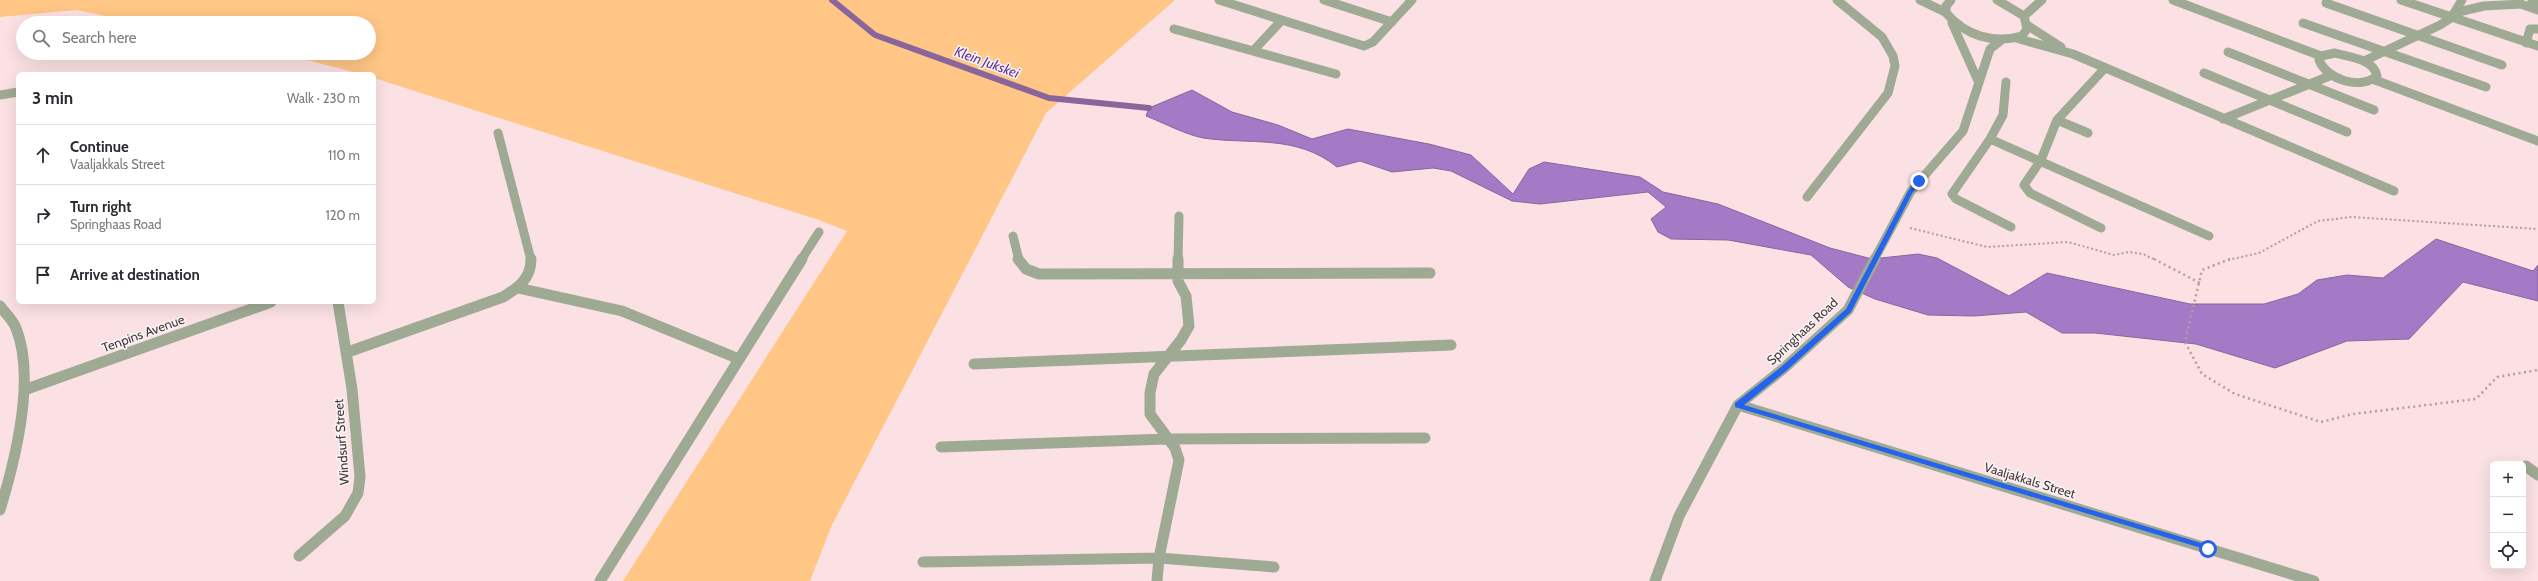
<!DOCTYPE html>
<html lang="en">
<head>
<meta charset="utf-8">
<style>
	:root { --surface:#fff; --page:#f2f2f3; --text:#2b2b33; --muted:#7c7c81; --line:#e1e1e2 }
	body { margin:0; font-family:Cabin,sans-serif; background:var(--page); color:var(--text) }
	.controls { position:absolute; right:12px; bottom:12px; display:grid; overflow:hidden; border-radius:6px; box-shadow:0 4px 16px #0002 }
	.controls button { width:36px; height:36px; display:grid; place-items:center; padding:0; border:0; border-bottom:1px solid var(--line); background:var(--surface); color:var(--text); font:20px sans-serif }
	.stop { position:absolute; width:12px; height:12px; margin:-9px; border:3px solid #2563eb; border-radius:50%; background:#fff }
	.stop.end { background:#2563eb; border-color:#fff; box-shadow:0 1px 4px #0008 }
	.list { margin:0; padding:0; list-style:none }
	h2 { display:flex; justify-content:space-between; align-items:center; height:52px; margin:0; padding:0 16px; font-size:17px }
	h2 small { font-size:13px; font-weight:400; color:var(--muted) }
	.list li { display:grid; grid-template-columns:26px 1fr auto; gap:12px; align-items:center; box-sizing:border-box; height:60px; padding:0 16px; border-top:1px solid var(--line) }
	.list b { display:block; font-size:15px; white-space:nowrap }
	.list p { margin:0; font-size:13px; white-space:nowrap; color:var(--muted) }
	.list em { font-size:13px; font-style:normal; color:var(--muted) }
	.icon { flex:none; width:22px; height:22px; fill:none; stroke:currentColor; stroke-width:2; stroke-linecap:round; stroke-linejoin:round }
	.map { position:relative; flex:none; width:2538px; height:581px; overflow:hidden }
	.search { position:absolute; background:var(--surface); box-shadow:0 4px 16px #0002; left:16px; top:16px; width:360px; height:44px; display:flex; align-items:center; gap:10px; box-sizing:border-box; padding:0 14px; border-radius:22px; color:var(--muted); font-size:15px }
	.panel { position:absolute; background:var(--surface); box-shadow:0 4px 16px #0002; left:16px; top:72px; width:360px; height:232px; border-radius:6px }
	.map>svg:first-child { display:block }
	.green { fill:#ffc686 }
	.water { fill:#a479c6; stroke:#8a659c }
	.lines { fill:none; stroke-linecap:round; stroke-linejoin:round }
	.stream { stroke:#8a659c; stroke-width:6 }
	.path-far1 { stroke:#b59b9e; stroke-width:2; stroke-dasharray:2 2.5; stroke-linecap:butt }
	.path { stroke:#b59b9e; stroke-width:2.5; stroke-dasharray:2 3.5; stroke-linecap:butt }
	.lane-far1 { stroke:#9faa94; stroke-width:9 }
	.lane { stroke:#9faa94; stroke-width:11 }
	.street-far1 { stroke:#9faa94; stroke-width:9 }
	.street { stroke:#9faa94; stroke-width:11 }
	.route { fill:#2563eb }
	.labels { text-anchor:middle; stroke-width:3; stroke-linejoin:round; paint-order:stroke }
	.street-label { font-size:13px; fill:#4e3539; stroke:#f6f6f6 }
	.water-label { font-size:14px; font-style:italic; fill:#6a338f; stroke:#f6f6f6 }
</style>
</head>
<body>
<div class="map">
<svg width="2538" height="581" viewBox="0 0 2538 581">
	<rect width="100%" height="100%" fill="#fbe1e4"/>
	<path class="green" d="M0,0h1175l-129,113 -215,414 -21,54h-187l224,-350 -28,-11 -445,-142v-4h-13l-81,-21h89v-30h-232l-60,-13 -77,7z"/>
	<path class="water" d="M1192,90l40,22 46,13 34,14 36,-10 81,15 42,11 42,39 16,-25 15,-7 96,15 23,15 55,12 112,44 42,11 46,-5 19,4 72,38 38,-23 143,31h74l34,-10 19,-14 30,-5 36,3 53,-39 97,32 5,-6v36l-75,-19 -54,57 -62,2 -72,27 -79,-24 -101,-11h-33l-36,-21 -52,4 -46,-1 -53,-16 -27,-12 -37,-32 -83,-15 -57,-1 -13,-7 -7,-13 15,-12 -18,-15 -108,12 -28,-3 -61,-30 -18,-3 -41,4 -32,-11 -23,6c-41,-33 -86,-22 -134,-29 -19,-4 -39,-15 -57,-22l3,-8z"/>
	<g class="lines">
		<path class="stream" d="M832,0l43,35 174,63 100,10"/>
		<path class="path-far1" d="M1910,228l77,19 81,-5 46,13 15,-3 14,2 13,6
			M2228,260l31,-7 59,-32 34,-4 186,12"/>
		<path class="path" d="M2154,259l46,24
			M2230,259l-28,11 -17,72 17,32 33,20 86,28 32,-8 123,-15 21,-22 41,-7"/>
		<path class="lane-far1" d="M2173,0l148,56
			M2401,0l137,46
			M2326,3l176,62
			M2303,23l183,64
			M2526,43l4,-14h8
			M2228,52l146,58
			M2204,73l143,59
			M2375,80l163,61
			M2006,82l-3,33 -13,24 -38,55 4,5 55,28
			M2057,120l31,13
			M1990,139l219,97
			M2101,228l-71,-35 -6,-8 17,-25 16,-40 48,-52
			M1013,236l6,24
			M1178,260l1,-44"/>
		<path class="lane" d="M1018,259l8,10 13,5 391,-1
			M974,364l477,-19
			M941,447l225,-8 259,-1
			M2526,466l12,9
			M923,562l236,-4 115,9
			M1157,581l2,-23 20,-98 -4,-12 -25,-34v-21l4,-19 27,-34 8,-14 -3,-30 -8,-15v-22"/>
		<path class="street-far1" d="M1219,0l145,46 9,-4 39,-42
			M1324,0l68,22
			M1920,0l27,13
			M1951,0l-5,6v7c20,23 47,31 76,23l5,-7 -3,-13 -27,-16
			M2532,0l6,2
			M2515,2l23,8
			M2454,13l30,-7 37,-2
			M2024,16l18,-16
			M1952,23l27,60
			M2027,25l34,22
			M1174,29l162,45
			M2016,38l57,16 321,137
			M1253,51l29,-31
			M2335,53c14,4 39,6 42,23 -17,14 -50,4 -58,-16l2,-4z
			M2364,61l76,-36 11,-7 11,-18
			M0,95l18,-3
			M2223,119l109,-44
			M498,133l33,127
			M1807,197l81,-104 7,-27 -2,-10 -11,-19 -45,-37
			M801,260l18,-28
			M1874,260l37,-69 52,-60 27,-82 13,-10"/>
		<path class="street" d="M518,288l104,23 117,48
			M0,306c5,7 13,14 16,22 20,50 -1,133 -16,182
			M348,352l155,-55c15,-9 28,-18 28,-38
			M24,390l247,-88
			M1738,405l576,176
			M299,556l46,-40 13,-23 2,-16 -8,-88 -14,-87
			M600,581l202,-322
			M1655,581l24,-65 59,-111 45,-36 65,-59 27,-51"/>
	</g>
	<path class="route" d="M1917,180l5,1 -9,11 -62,120 -65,59 -42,34 464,140 3,1v5l-476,-144v-4l46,-36 65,-58 62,-118z"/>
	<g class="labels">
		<g class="street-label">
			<text transform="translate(1802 331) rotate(-43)" y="5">Springhaas Road</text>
			<text transform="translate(143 333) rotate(-20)" y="5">Tenpins Avenue</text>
			<text transform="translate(341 442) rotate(-94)" y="5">Windsurf Street</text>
			<text transform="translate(2030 480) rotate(17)" y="5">Vaaljakkals Street</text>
		</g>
		<g class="water-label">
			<text transform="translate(987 62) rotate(20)" y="5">Klein Jukskei</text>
		</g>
	</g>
</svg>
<div class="controls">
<button>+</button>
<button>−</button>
<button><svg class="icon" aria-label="locate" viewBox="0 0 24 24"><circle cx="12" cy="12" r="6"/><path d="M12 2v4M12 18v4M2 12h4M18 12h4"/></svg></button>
</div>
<div class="stop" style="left:2208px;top:549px"></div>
<div class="stop end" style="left:1919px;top:181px"></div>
<div class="search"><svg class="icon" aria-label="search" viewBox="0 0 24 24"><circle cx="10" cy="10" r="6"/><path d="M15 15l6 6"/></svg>Search here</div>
<section class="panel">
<h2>3 min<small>Walk · 230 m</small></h2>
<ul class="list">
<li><svg class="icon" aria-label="ahead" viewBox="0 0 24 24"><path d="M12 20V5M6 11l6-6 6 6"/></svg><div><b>Continue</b><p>Vaaljakkals Street</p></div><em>110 m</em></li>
<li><svg class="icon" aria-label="right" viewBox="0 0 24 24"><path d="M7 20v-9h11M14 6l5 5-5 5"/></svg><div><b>Turn right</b><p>Springhaas Road</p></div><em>120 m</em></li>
<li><svg class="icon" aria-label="arrive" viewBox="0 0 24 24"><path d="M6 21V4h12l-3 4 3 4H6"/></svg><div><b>Arrive at destination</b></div></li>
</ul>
</section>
</div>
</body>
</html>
